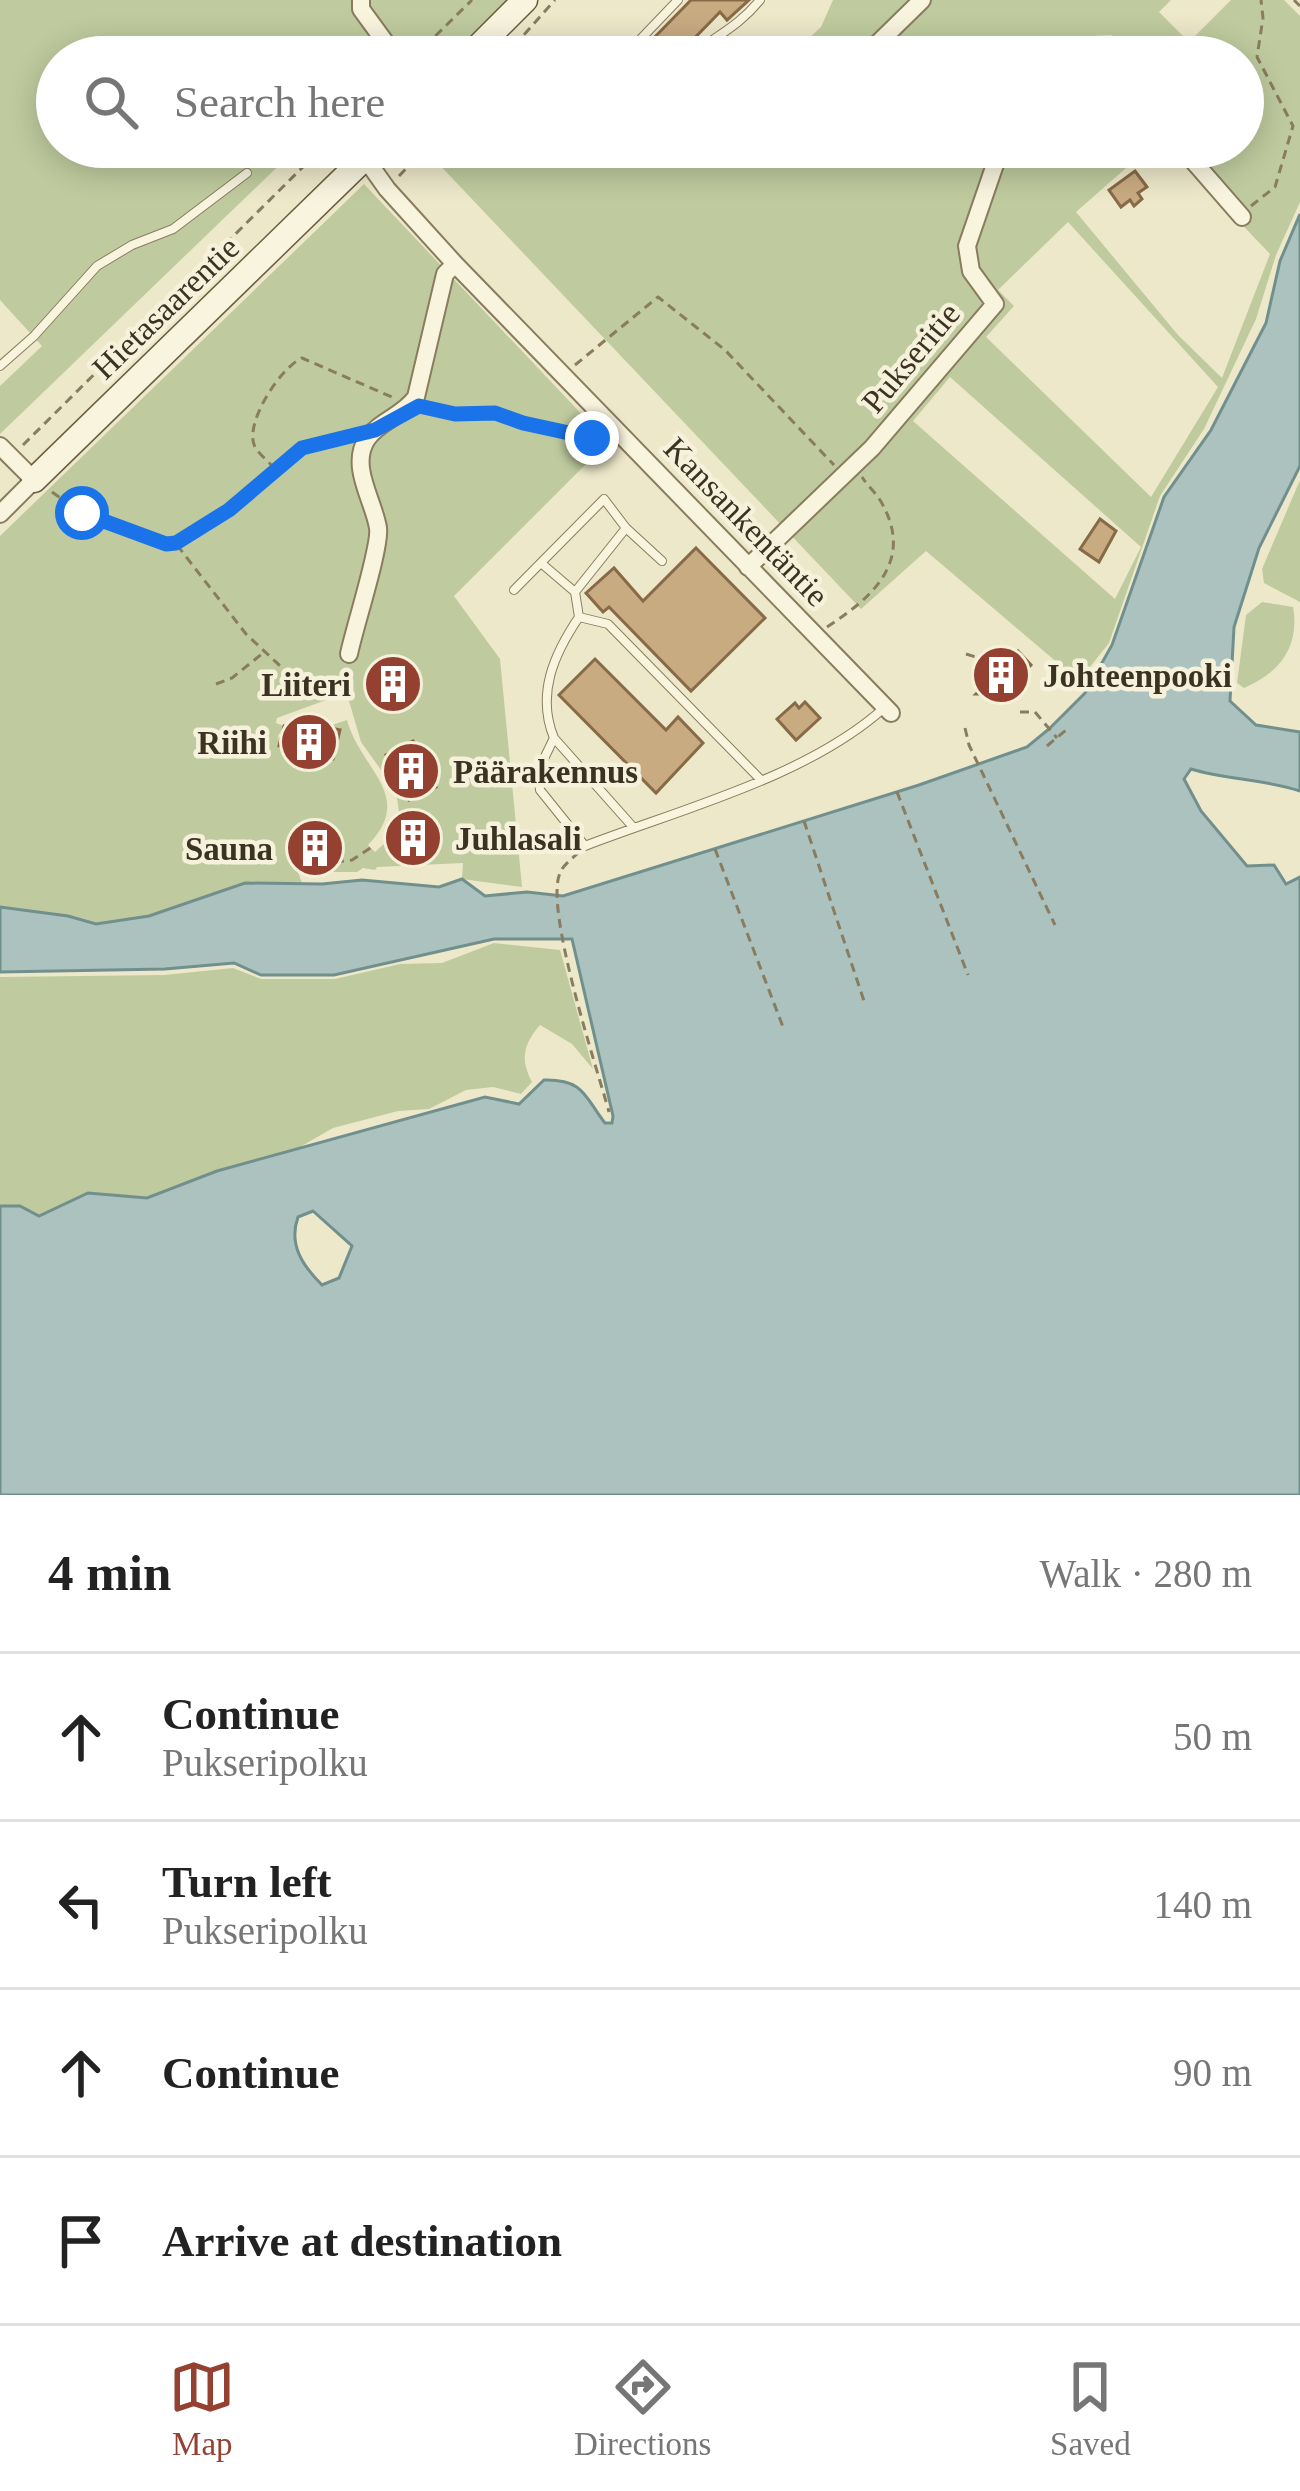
<!DOCTYPE html>
<html lang="en">
<head>
<meta charset="utf-8">
<style>
	:root { --surface:#fff; --page:#f2f2f2; --text:#222; --muted:#767676; --line:#e0e0e0; --accent:#954132 }
	body { margin:0; font-family:"Times New Roman",serif; background:var(--page); color:var(--text) }
	.stop { position:absolute; width:36px; height:36px; margin:-27px; border:9px solid #1a73e8; border-radius:50%; background:#fff }
	.stop.end { background:#1a73e8; border-color:#fff; box-shadow:0 3px 12px #0008 }
	.list { margin:0; padding:0; list-style:none }
	h2 { display:flex; justify-content:space-between; align-items:center; height:156px; margin:0; padding:0 48px; font-size:51px }
	h2 small { font-size:39px; font-weight:400; color:var(--muted) }
	.list li { display:grid; grid-template-columns:78px 1fr auto; gap:36px; align-items:center; box-sizing:border-box; height:168px; padding:0 48px; border-top:3px solid var(--line) }
	.list b { display:block; font-size:45px; white-space:nowrap }
	.list p { margin:0; font-size:39px; white-space:nowrap; color:var(--muted) }
	.list em { font-size:39px; font-style:normal; color:var(--muted) }
	.icon { flex:none; width:66px; height:66px; fill:none; stroke:currentColor; stroke-width:2; stroke-linecap:round; stroke-linejoin:round }
	.map { position:relative; flex:none; width:1300px; height:1495px; overflow:hidden }
	.search { position:absolute; background:var(--surface); box-shadow:0 6px 30px #0003; left:36px; right:36px; top:36px; height:132px; display:flex; align-items:center; gap:30px; box-sizing:border-box; padding:0 42px; border-radius:66px; color:var(--muted); font-size:45px }
	.sheet { height:828px; background:var(--surface) }
	nav { display:flex; justify-content:space-around; align-items:center; box-sizing:border-box; height:168px; border-top:3px solid var(--line); background:var(--surface); font-size:33px; color:var(--muted) }
	nav a { display:grid; justify-items:center; gap:6px }
	nav .on { color:var(--accent) }
	.map>svg:first-child { display:block }
	.green { fill:#bfcb9e; fill-rule:evenodd }
	.water { fill:#abc2bf; stroke:#71908d; stroke-width:3; fill-rule:evenodd }
	.building { fill:#c9ab82; stroke:#876a46; stroke-width:3 }
	.lines { fill:none; stroke-linecap:round; stroke-linejoin:round }
	.lane-casing { stroke:#897c5f; stroke-width:10 }
	.street-casing { stroke:#897c5f; stroke-width:20 }
	.secondary-casing { stroke:#6b5d42; stroke-width:27 }
	.path { stroke:#897c5f; stroke-width:3; stroke-dasharray:9 6; stroke-linecap:butt }
	.lane { stroke:#f8f4de; stroke-width:8 }
	.street { stroke:#f8f4de; stroke-width:16 }
	.secondary { stroke:#f8f4de; stroke-width:24 }
	.route { stroke:#1a73e8; stroke-width:15 }
	.labels { text-anchor:middle; stroke-width:9; stroke-linejoin:round; paint-order:stroke }
	.street-label { font-size:33px; fill:#3b3222; stroke:#f5f1da }
	.poi-label { font-size:33px; font-weight:bold; fill:#3b3222; stroke:#f5f1da; text-anchor:start }
</style>
</head>
<body>
<div class="map">
<svg width="1300" height="1495" viewBox="0 0 1300 1495">
	<rect width="100%" height="100%" fill="#ede8ca"/>
	<path class="green" d="M0,0h514l-65,57h-46l-12,-10 -8,10h-326v90h241l-298,287v-48l42,-40 -42,-46z
		M833,0h338l-12,12 30,30 42,-42h53l16,16v186l-24,53 -20,64 -52,110 -44,67 -51,147 -30,38 -153,-130 -65,58 -428,-451 15,-11h90l5,5 18,-5h589l-74,65 102,123 44,43 48,-124 -102,-107h75v-90h-128l-3,-22 -88,5v17h-236l33,-30zM1068,222l150,165 -67,110 -165,-160 28,-31 -16,-16zM950,377l191,170 -26,52 -202,-178z
		M364,184l244,258 -154,154 46,63 22,228 -60,-8 1,-16 -86,4 -2,3 -12,-2 -6,4h-59l4,11h-57l-96,33 -53,8 -28,-8 -68,-9v-371zM356,689l-9,5 14,48 35,49 3,21 23,14 2,10 7,4 -12,21 -27,-11 8,-14 -4,-3 -21,19 -7,-7c48,-50 -7,-74 -21,-125l-21,7 14,4 -7,28 -10,-2 -2,6 -8,-3 1,-5 -34,-9 -2,-10 6,-10 -8,-3 1,-5z
		M1300,480v122l-36,-19 -2,-14z
		M1262,602l31,5c7,39 -13,66 -49,81l-7,-5 9,-68z
		M494,943l66,7 33,119 -21,-25 -32,-19c-17,20 -20,34 -8,57l-11,12 -28,-7 -27,3 -37,19 -31,2 -65,17 -40,23 -76,20 -71,27 -58,-5 -49,23 -19,-10h-20v-229l164,-2 69,-7 28,11h74l65,-15 42,-1z"/>
	<path class="water" d="M1300,214v252l-41,82 -25,79 -4,74 26,24 44,7v59c-36,-12 -73,-11 -109,-22l-7,10 17,32 46,55 27,-1 12,19 14,-7v618h-1300v-289h20l19,10 49,-23 59,5 70,-27 268,-74 34,7 25,-24c41,-1 41,18 61,43h7l1,-7 -41,-177h-78l-160,36h-73l-27,-12 -69,6 -165,3v-65l68,9 28,8 53,-8 96,-33 77,1 40,-4 77,7 23,-8 23,17 42,-4 36,4 356,-111 108,-38 22,-18 36,-36 27,-48 52,-148 47,-67 55,-107 14,-62zM313,1211l39,35 -13,32 -17,7c-19,-19 -34,-40 -24,-68z"/>
	<path class="building" d="M691,0h58l-22,20 -7,-8 -44,45h-15l-13,-13z
		M1135,171l12,16 -9,6 4,6 -8,7 -4,-6 -9,7 -12,-17z
		M1100,519l16,12 -17,31 -19,-13z
		M696,548l69,70 -74,73 -82,-84 -6,5 -17,-19 28,-25 29,33z
		M1018,651l13,14 -35,35 -6,-6h-14l7,-7 -6,-6 6,-8 -2,-3 19,-15 6,-1 5,4z
		M595,659l71,71 12,-13 25,26 -47,50 -97,-98z
		M805,702l15,16 -24,22 -19,-21 18,-16 4,5z
		M284,726l40,10 2,-9 14,3 -7,29 -54,-13z
		M413,741l23,46 -27,13 -23,-45z
		M405,817l18,10 1,9 7,4 -12,22 -29,-14 18,-8 -12,-7z
		M302,831h26l8,10 -20,24h-14z"/>
	<g class="lines">
		<defs>
			<path id="lane" d="M633,47l10,10
				M613,57l20,-10 45,-47
				M690,57c26,-22 47,-29 70,-57
				M0,366l34,-30 63,-70 35,-21 41,-16 74,-56
				M626,528l36,33
				M541,563l34,29
				M514,590l90,-91 22,29 -51,64 4,25c-25,37 -43,77 -25,121l79,89
				M579,617l29,7 152,155
				M554,738l-16,33 2,19 45,56c96,-37 222,-69 299,-138"/>
			<path id="street" d="M361,0v9l35,48
				M872,57l-2,-6 52,-51
				M1181,147l61,70
				M365,158l22,31 68,75 436,449
				M0,446l34,34 -34,34
				M748,567l124,-119 123,-144 -24,-33 -4,-25 34,-99
				M349,654c5,-25 32,-108 29,-126 -4,-27 -29,-62 -11,-89 12,-18 36,-23 49,-42l29,-123 10,-10"/>
			<path id="secondary" d="M468,57l57,-57
				M34,480l342,-333"/>
		</defs>
		<use href="#lane" class="lane-casing"/>
		<use href="#street" class="street-casing"/>
		<use href="#secondary" class="secondary-casing"/>
		<path class="path" d="M1294,0l6,6
			M414,57l58,-57
			M504,57l51,-57
			M253,167l19,-20
			M399,176l28,-29
			M1251,206l24,-19 18,-61 -36,-69 6,-39 -2,-18
			M575,365l83,-68 67,53 109,115
			M429,407l26,7 40,-1 28,10 78,14
			M23,445l300,-298
			M275,469c-6,-7 -16,-15 -20,-22 -12,-23 26,-80 47,-89l92,40
			M52,492l30,21 84,30h10l53,-33 73,-62 48,-12
			M177,545l69,89 47,44 50,7
			M827,627c46,-30 89,-67 53,-127 -5,-8 -13,-15 -18,-23
			M966,654l13,4 25,-3
			M216,684l16,-6 31,-25
			M1020,712h15l22,26
			M965,728l4,17 86,180
			M1047,746l19,-16
			M897,792l71,183
			M804,821l60,180
			M393,823l6,4
			M715,849l68,178
			M579,852c-6,6 -16,13 -19,21 -16,36 37,195 49,239
			M335,862l17,-2 23,-15"/>
		<use href="#lane" class="lane"/>
		<use href="#street" class="street"/>
		<use href="#secondary" class="secondary"/>
	</g>
	<g class="lines">
		<path class="route" d="M82,513l84,31 10,-1 53,-33 73,-62 73,-18 44,-24 36,8 40,-1 28,10 69,15"/>
	</g>
	<defs>
		<symbol id="building-disc" viewBox="-11 -11 22 22"><circle r="9.5" fill="#954132" stroke="#f5f1da"/><path d="M-4-6H4V6H1V3H-1V6H-4ZM-2.5-4.3h1.7v1.8h-1.7ZM.8-4.3h1.7v1.8H.8ZM-2.5-1h1.7V.8h-1.7ZM.8-1h1.7V.8H.8Z" fill="#fff"/></symbol>
	</defs>
	<g fill-rule="evenodd">
		<use href="#building-disc" x="968" y="642" width="66" height="66"/>
		<use href="#building-disc" x="360" y="651" width="66" height="66"/>
		<use href="#building-disc" x="276" y="709" width="66" height="66"/>
		<use href="#building-disc" x="378" y="738" width="66" height="66"/>
		<use href="#building-disc" x="380" y="805" width="66" height="66"/>
		<use href="#building-disc" x="282" y="815" width="66" height="66"/>
	</g>
	<g class="labels">
		<g class="street-label">
			<text transform="translate(165 307) rotate(-44)" y="12">Hietasaarentie</text>
			<text transform="translate(910 357) rotate(-50)" y="12">Pukseritie</text>
			<text transform="translate(747 521) rotate(46)" y="12">Kansankentäntie</text>
		</g>
		<g class="poi-label">
			<text x="1043" y="687">Johteenpooki</text>
			<text x="351" y="696" text-anchor="end">Liiteri</text>
			<text x="267" y="754" text-anchor="end">Riihi</text>
			<text x="453" y="783">Päärakennus</text>
			<text x="455" y="850">Juhlasali</text>
			<text x="273" y="860" text-anchor="end">Sauna</text>
		</g>
	</g>
</svg>
<div class="stop" style="left:82px;top:513px"></div>
<div class="stop end" style="left:592px;top:438px"></div>
<div class="search"><svg class="icon" aria-label="search" viewBox="0 0 24 24"><circle cx="10" cy="10" r="6"/><path d="M15 15l6 6"/></svg>Search here</div>
</div>
<section class="sheet">
<h2>4 min<small>Walk · 280 m</small></h2>
<ul class="list">
<li><svg class="icon" aria-label="ahead" viewBox="0 0 24 24"><path d="M12 20V5M6 11l6-6 6 6"/></svg><div><b>Continue</b><p>Pukseripolku</p></div><em>50 m</em></li>
<li><svg class="icon" aria-label="left" viewBox="0 0 24 24"><path d="M17 20v-9H6M10 6l-5 5 5 5"/></svg><div><b>Turn left</b><p>Pukseripolku</p></div><em>140 m</em></li>
<li><svg class="icon" aria-label="ahead" viewBox="0 0 24 24"><path d="M12 20V5M6 11l6-6 6 6"/></svg><div><b>Continue</b></div><em>90 m</em></li>
<li><svg class="icon" aria-label="arrive" viewBox="0 0 24 24"><path d="M6 21V4h12l-3 4 3 4H6"/></svg><div><b>Arrive at destination</b></div></li>
</ul>
</section>
<nav>
<a class="on"><svg class="icon" aria-label="map" viewBox="0 0 24 24"><path d="M3 6l6-2 6 2 6-2v14l-6 2-6-2-6 2zM9 4v14M15 6v14"/></svg>Map</a>
<a><svg class="icon" aria-label="directions" viewBox="0 0 24 24"><path d="M12 3l9 9-9 9-9-9zM9 14v-3h6M13 9l2 2-2 2"/></svg>Directions</a>
<a><svg class="icon" aria-label="saved" viewBox="0 0 24 24"><path d="M7 4h10v16l-5-4-5 4z"/></svg>Saved</a>
</nav>
</body>
</html>
